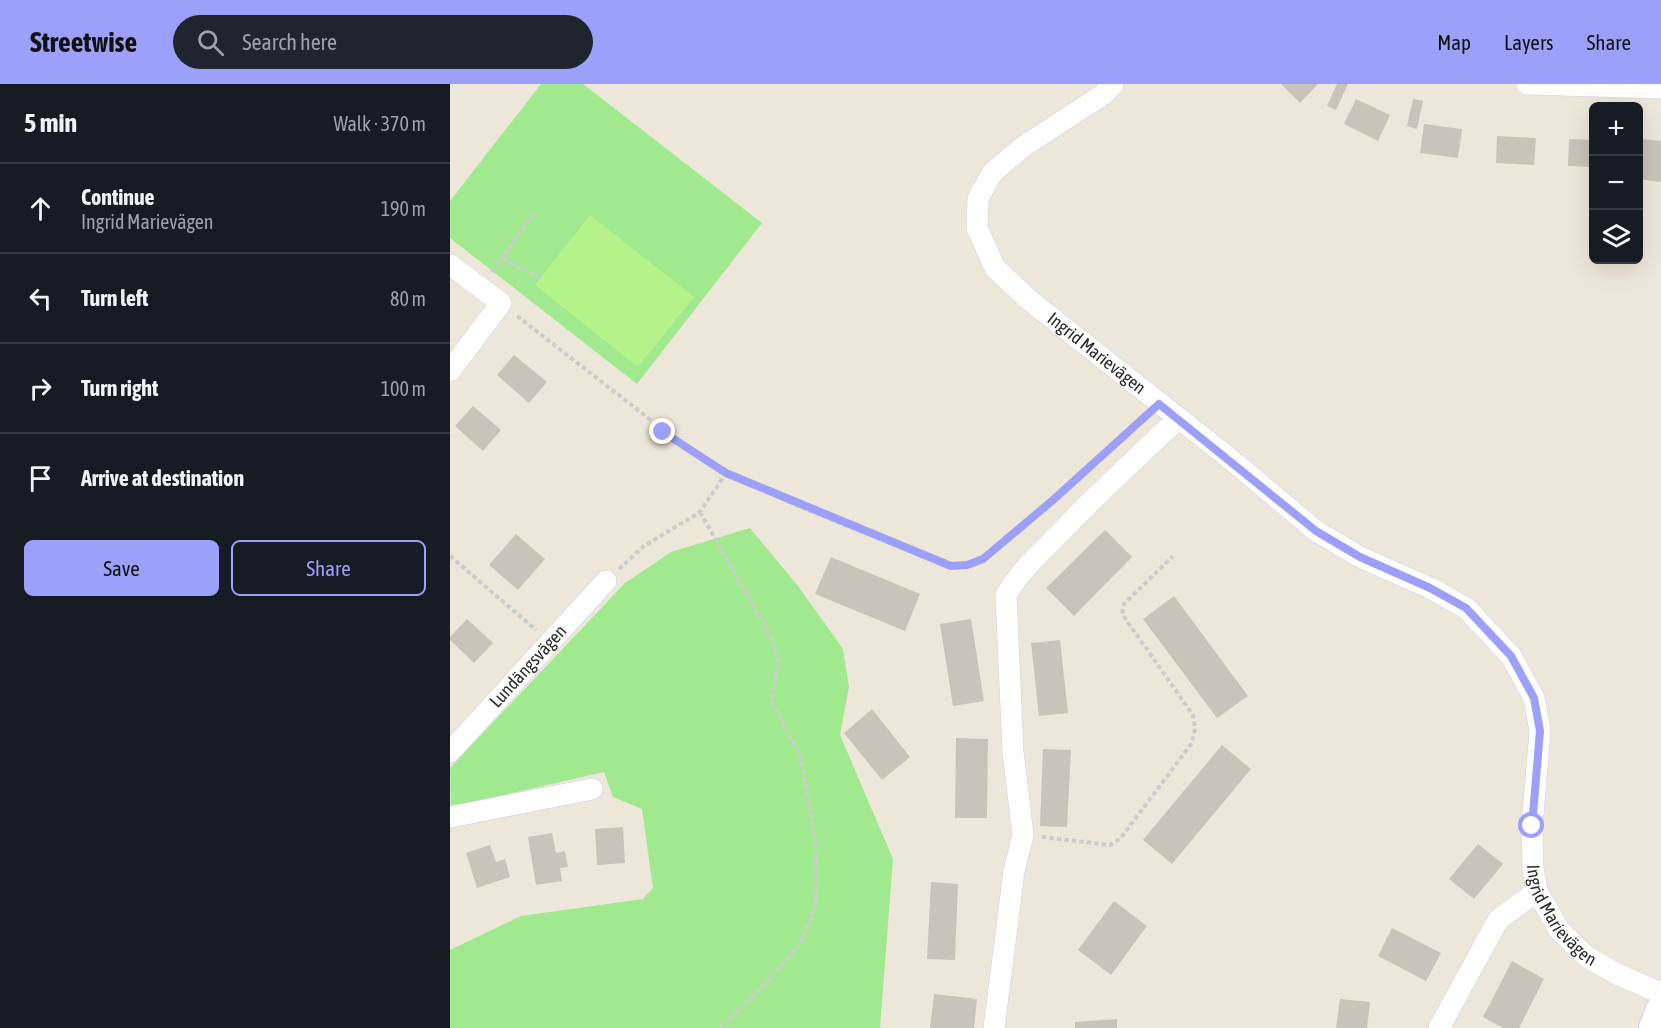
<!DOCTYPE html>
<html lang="en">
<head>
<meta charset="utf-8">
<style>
	:root { --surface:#171b24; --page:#20242c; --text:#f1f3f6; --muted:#9ea1a6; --line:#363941; --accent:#9ca0fa }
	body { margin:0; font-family:"Asap Condensed",sans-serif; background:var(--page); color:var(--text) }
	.controls { position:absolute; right:18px; top:18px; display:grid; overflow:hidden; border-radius:9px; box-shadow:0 6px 24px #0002 }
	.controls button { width:54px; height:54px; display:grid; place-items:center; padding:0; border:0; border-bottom:2px solid var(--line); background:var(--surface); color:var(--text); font:30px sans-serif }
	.stop { position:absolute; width:18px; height:18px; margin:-14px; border:4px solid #9ca0fa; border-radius:50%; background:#fff }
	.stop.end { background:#9ca0fa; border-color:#fff; box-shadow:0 2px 6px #0008 }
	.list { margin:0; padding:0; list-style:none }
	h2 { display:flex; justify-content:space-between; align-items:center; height:78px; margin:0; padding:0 24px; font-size:26px }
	h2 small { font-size:20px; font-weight:400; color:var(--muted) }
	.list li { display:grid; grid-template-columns:39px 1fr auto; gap:18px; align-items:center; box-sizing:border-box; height:90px; padding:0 24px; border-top:2px solid var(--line) }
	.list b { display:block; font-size:22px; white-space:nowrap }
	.list p { margin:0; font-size:20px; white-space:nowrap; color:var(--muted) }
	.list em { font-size:20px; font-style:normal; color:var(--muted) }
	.actions { display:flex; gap:12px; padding:18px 24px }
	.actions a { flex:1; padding:14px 0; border:2px solid var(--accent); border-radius:9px; text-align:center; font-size:21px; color:var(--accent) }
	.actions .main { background:var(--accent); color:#111 }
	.icon { flex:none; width:33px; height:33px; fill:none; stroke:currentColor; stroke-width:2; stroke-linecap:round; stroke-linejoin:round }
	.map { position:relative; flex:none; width:1211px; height:944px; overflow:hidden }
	header { display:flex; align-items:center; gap:36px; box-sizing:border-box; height:84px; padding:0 30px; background:var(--accent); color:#111 }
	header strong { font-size:28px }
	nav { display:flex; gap:33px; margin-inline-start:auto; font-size:21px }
	.search { width:420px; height:54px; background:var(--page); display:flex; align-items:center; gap:15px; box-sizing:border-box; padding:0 21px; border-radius:33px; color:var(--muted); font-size:22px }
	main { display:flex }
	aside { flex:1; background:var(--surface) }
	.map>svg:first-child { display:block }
	.green { fill:#a0e98f }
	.pitch { fill:#b5f28a }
	.building { fill:#c8c4b9 }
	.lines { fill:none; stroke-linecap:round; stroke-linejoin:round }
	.street-casing { stroke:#cecfe4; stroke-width:22 }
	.secondary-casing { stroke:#cecfe4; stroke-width:32 }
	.path { stroke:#ccc; stroke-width:4; stroke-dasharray:4.5 3; stroke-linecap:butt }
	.street { stroke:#fff; stroke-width:21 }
	.secondary { stroke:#fff; stroke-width:30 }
	.route { stroke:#9ca0fa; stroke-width:8 }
	.labels { text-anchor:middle; stroke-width:4.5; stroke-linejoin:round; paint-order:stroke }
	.street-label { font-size:18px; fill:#292929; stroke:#fff }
</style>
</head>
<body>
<header>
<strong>Streetwise</strong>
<div class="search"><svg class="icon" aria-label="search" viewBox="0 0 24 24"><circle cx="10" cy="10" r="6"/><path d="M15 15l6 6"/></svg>Search here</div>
<nav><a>Map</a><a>Layers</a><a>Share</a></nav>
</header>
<main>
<aside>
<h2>5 min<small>Walk · 370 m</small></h2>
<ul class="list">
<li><svg class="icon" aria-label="ahead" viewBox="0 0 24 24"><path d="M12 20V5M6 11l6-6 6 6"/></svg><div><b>Continue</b><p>Ingrid Marievägen</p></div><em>190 m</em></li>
<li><svg class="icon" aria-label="left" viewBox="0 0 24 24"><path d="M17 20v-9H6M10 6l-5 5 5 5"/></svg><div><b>Turn left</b></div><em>80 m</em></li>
<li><svg class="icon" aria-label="right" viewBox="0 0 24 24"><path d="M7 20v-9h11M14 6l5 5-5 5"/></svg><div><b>Turn right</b></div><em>100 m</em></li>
<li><svg class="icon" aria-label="arrive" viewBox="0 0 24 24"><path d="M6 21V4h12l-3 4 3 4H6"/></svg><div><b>Arrive at destination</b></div></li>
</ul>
<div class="actions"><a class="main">Save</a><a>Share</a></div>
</aside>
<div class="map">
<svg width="1211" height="944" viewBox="0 0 1211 944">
	<rect width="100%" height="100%" fill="#ede7d9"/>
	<path class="green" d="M91,0h42l179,139 -125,161 -187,-146v-37z
		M300,444l48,58 45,63 6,38 -9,48 53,124 -13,169h-430v-78l71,-34 122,-17 10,-11 -11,-79 -29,-12 -9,-25 -153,35 -1,-39 175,-185 46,-31z"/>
	<path class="pitch" d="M140,131l104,82 -56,70 -103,-82z"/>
	<path class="building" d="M831,0h37l-18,19z
		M887,0h11l-12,26 -9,-4z
		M906,15l34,16 -12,26 -34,-17z
		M963,15l10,2 -6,28 -10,-3z
		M974,40l38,5 -4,29 -38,-5z
		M1047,52l39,2 -2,27 -38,-2z
		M1119,55l25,1v27l-26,-1z
		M1192,55l19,2v41l-23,-3z
		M64,271l33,27 -18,21 -32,-28z
		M23,322l28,24 -18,21 -28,-25z
		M655,446l27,27 -58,59 -28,-28z
		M66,450l29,25 -27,31 -29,-25z
		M381,473l89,37 -15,37 -90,-37z
		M724,512l74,100 -31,22 -74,-99z
		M17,535l26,24 -19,20 -24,-23v-3z
		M521,535l13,82 -31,5 -13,-82z
		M610,556l8,73 -29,3 -8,-73z
		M422,625l38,48 -28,23 -38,-47z
		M506,654l32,1 -1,79h-32z
		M772,661l29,24 -79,95 -29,-24z
		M593,665l28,1 -4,77 -27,-1z
		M173,743l2,36 -28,2 -2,-36z
		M102,749l4,20 9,-2 3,16 -8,1 2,13 -26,4 -8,-48z
		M1028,760l25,20 -29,35 -25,-20z
		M40,761l6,17 9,-3 5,18 -33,11 -11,-35z
		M481,798l27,2 -3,76 -28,-1z
		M664,817l33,25 -36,49 -33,-25z
		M942,844l49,25 -15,28 -48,-25z
		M1062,877l32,18 -25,49h-16l-20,-11z
		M484,910l43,5 -3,29h-44z
		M890,915l30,3 -3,26h-31z
		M667,935v9h-42v-6z"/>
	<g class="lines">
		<defs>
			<g id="street">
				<path id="s1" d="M663,0l-9,10 -80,52 -31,26 -15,26 -1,30 18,40 33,31 201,159 87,73 44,26 70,31 36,20 45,48 23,42 6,33 -8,95 1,43 4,22 22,39 28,27 32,18 42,18"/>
				<path d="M1077,0l134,4"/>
				<path d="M0,181l51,38 -51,68"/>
				<path id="s2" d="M0,668l156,-171"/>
				<path d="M0,733l142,-28"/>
				<path d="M544,944l20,-157 9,-36 -10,-83 -7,-157c14,-24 34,-42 54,-62 38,-40 78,-77 119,-115"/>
				<path d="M989,944l59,-108 39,-29"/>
			</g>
			<path id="secondary" d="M1204,944l7,-18"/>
		</defs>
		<use href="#street" class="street-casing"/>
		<use href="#secondary" class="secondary-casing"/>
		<path class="path" d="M53,175l39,20
			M42,188l43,-60
			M67,232l180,140c79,46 169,76 253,110l17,-1 16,-6 70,-59 92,-84
			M250,428l72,127 6,20 -6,43 29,56 14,81 2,41 -2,27 -15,37 -31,36 -49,48
			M0,472l86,74
			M169,485l25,-23 56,-34 26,-39
			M592,753l68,8 10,-6 72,-96 3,-14 -2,-14 -71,-101 2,-10 49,-48"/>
		<use href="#street" class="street"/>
		<use href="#secondary" class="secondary"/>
	</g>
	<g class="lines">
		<path class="route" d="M213,348l63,41 225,93 16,-1 16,-6 70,-59 106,-96 157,127 44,26 70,31 36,20 45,48 23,42 6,33 -8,95"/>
	</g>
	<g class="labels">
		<g class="street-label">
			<text dy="6" stroke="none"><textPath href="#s1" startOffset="386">Ingrid Marievägen</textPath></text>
			<text dy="6" stroke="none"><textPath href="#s2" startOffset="116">Lundängsvägen</textPath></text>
			<text dy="6" stroke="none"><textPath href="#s1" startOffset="1178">Ingrid Marievägen</textPath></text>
		</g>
	</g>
</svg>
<div class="controls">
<button>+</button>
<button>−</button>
<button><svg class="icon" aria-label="layers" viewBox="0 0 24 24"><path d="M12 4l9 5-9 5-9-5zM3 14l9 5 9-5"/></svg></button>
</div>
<div class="stop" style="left:1082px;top:742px"></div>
<div class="stop end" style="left:213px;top:348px"></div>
</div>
</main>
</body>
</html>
